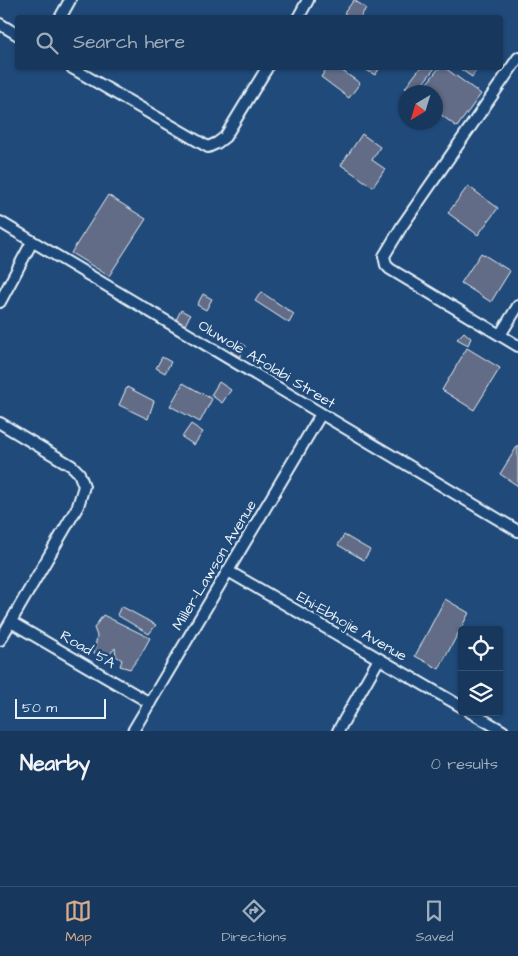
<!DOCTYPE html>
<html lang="en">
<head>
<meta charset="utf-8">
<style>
	:root { --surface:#17385c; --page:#203f62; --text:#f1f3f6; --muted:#9eacbb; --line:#365272; --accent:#d6ab8b }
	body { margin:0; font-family:"Architects Daughter",sans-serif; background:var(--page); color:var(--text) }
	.controls { position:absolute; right:15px; bottom:15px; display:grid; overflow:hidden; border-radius:5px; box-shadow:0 1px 4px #0004 }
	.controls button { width:45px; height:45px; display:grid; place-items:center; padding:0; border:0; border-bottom:1px solid var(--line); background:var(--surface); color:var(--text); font:25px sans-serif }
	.compass { position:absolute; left:398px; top:85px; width:45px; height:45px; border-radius:50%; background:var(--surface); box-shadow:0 1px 4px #0004; rotate:218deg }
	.scale { position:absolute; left:15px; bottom:12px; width:91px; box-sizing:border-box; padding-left:5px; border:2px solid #e8f1f8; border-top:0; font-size:14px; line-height:18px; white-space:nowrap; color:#e8f1f8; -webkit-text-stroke:4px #1f4a7a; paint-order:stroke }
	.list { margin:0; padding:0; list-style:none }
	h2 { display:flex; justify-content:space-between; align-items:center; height:65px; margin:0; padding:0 20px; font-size:21px }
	h2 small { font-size:16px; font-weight:400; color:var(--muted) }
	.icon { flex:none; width:28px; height:28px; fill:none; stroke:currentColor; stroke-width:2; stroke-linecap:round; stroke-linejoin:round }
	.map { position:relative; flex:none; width:518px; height:731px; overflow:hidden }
	.search { position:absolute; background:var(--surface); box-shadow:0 1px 4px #0004; left:15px; right:15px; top:15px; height:55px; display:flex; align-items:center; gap:12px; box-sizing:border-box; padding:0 18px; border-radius:5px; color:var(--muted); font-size:19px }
	.sheet { height:155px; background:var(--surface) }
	nav { display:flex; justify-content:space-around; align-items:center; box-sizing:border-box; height:70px; border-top:1px solid var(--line); background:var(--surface); font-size:14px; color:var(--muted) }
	nav a { display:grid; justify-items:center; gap:2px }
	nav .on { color:var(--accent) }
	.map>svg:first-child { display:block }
	.building { fill:#646c86; stroke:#e8f1f8 }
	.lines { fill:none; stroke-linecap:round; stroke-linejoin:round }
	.minor-casing { stroke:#e8f1f8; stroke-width:14 }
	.minor { stroke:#1f4a7a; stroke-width:10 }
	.labels { text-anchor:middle; stroke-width:5; stroke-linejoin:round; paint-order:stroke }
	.street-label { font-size:15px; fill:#e8f1f8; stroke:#1f4a7a }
</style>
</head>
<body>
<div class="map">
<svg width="518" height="731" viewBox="0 0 518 731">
	<rect width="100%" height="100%" fill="#1f4a7a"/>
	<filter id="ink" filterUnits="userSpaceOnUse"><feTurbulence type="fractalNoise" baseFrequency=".02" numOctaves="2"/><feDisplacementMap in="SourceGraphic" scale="10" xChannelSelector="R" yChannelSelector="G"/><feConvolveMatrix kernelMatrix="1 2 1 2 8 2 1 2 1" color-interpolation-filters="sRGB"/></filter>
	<g filter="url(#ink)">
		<path class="building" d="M354,0l12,8 -6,10h-9l-7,-5z
			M327,68h11l22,15 -11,15 -28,-21z
			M363,68h17l-5,7z
			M420,68h15l-19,24h-4l-7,-4z
			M439,68h6l36,26 -24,33 -21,-16v-19h-16z
			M459,68h19l-6,9z
			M362,134l18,13 -8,13 13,9 -12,18 -32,-22z
			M468,186l30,22 -20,27 -30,-22z
			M108,195l38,24 -37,57 -38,-23z
			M481,253l29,18 -19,31 -30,-19z
			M261,292l33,22 -5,9 -34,-22z
			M203,294l9,5 -6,11 -9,-5z
			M181,310l9,5 -5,10 -9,-5z
			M464,332l7,6 -3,7 -11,-6z
			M237,341l9,5 -6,11 -9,-5z
			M467,348l33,20 -26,42 -32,-20z
			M162,357l9,5 -6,11 -9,-5z
			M219,382l12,8 -9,13 -11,-8z
			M183,383l29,16 -12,23 -30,-16z
			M127,387l27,14 -6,18 -29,-14z
			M191,424l12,8 -9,13 -12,-8z
			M518,445v41l-18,-12z
			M344,535l26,15 -6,10 -26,-15z
			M445,599l24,14 -30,56 -24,-13z
			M121,606l35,19 -7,9 -32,-19z
			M103,615l47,23 -10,18 -10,13 -10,-3 2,-6 -6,-4 -1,-8 -10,12 -11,-7 3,-17 -3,-8z"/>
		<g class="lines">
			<defs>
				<path id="minor" d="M60,18l10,-18
					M298,18l10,-18
					M0,24l18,11
					M518,58l-116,168 -18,30 2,9 4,4 128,77
					M72,68l136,79 9,-4 8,-6 42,-69
					M0,222l518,309
					M0,302l32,-60
					M500,335l18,-29
					M0,423l72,43 7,7 5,13 -6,20 -78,134
					M228,571l234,136
					M11,622l139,81
					M470,712l33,19
					M133,731l188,-317
					M338,731l41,-72"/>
			</defs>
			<use href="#minor" class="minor-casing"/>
			<use href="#minor" class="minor"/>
		</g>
	</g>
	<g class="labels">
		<g class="street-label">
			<text transform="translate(267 364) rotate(31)" y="5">Oluwole Afolabi Street</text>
			<text transform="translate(214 565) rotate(-59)" y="5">Miller-Lawson Avenue</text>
			<text transform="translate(352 626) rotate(30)" y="5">Ehi-Ebhojie Avenue</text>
			<text transform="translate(88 649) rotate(30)" y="5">Road 5A</text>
		</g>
	</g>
</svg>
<div class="controls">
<button><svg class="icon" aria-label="locate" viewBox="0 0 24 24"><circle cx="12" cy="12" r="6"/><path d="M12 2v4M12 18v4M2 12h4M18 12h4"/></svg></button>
<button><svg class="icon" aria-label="layers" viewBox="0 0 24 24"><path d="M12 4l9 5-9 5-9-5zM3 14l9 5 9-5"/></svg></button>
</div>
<svg class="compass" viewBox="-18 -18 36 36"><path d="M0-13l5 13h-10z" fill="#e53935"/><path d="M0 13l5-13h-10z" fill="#9eacbb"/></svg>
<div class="scale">50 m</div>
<div class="search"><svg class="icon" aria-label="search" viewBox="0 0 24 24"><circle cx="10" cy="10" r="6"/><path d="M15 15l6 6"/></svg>Search here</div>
</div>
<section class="sheet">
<h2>Nearby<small>0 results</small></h2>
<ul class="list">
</ul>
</section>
<nav>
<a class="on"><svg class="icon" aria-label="map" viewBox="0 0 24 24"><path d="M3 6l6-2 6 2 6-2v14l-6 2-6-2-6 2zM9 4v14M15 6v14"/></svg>Map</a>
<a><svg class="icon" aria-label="directions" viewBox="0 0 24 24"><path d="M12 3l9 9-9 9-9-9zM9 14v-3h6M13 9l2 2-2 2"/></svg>Directions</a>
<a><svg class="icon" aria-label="saved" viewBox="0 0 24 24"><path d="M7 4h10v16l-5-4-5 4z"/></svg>Saved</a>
</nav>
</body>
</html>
